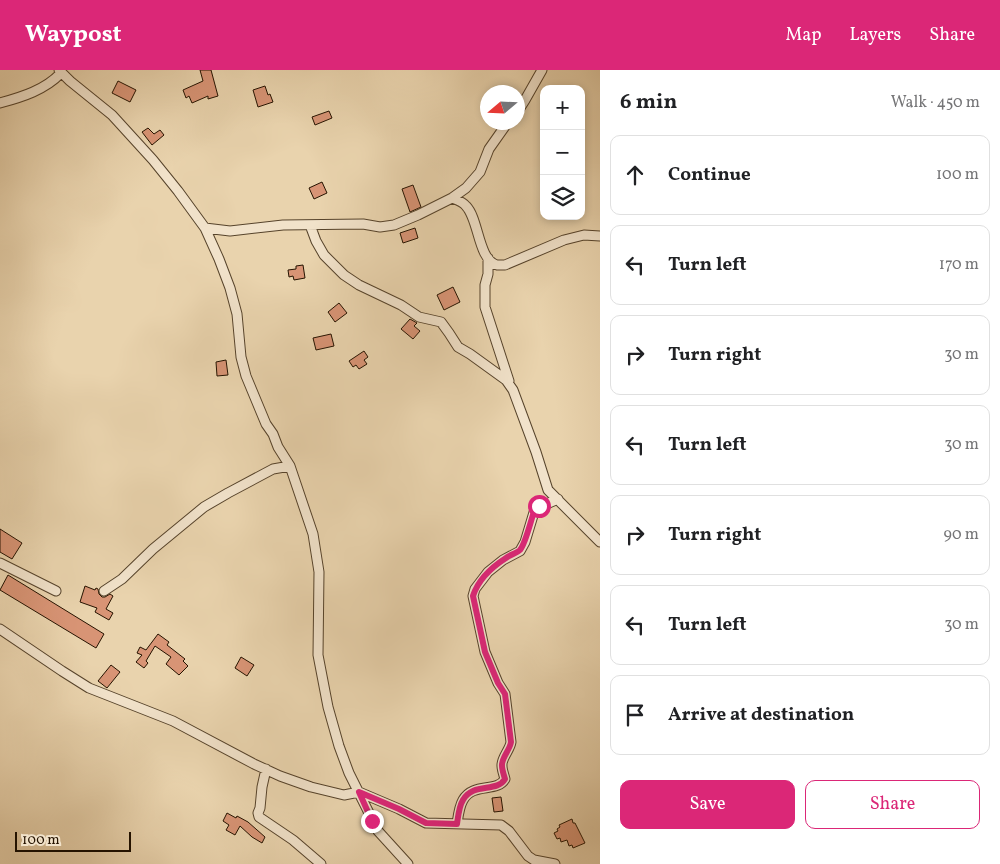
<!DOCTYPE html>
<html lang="en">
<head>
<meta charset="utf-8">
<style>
	:root { --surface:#fff; --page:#f2f2f2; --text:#202124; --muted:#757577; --line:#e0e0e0; --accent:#db2777 }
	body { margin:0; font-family:Vollkorn,serif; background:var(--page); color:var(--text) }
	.controls { position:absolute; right:15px; top:15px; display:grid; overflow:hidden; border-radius:10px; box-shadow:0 2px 8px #0003 }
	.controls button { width:45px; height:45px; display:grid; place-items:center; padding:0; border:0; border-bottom:1px solid var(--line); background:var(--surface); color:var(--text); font:25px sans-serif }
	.compass { position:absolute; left:480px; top:15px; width:45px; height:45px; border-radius:50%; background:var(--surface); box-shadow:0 2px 8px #0003; rotate:251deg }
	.scale { position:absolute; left:15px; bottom:12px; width:116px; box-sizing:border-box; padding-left:5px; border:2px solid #251300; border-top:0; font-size:14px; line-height:18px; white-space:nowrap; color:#251300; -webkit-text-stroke:4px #f1e2ca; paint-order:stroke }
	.stop { position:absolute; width:15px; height:15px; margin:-11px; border:4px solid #db2777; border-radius:50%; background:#fff }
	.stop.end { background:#db2777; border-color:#fff; box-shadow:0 1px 5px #0008 }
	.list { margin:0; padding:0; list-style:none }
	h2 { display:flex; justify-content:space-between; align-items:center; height:65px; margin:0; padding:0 20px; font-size:21px }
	h2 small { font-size:16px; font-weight:400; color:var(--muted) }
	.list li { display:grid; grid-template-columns:32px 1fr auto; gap:15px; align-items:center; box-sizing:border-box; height:80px; margin:0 10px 10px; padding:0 10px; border:1px solid var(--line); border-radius:10px }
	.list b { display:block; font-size:19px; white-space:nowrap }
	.list em { font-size:16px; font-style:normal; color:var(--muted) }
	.actions { display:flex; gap:10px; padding:15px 20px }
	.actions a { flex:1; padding:11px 0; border:1px solid var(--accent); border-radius:10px; text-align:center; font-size:18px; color:var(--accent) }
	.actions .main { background:var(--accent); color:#fff }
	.icon { flex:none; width:28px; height:28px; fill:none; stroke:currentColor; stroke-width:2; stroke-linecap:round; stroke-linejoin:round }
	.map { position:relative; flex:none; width:600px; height:794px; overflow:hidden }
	header { display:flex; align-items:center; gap:30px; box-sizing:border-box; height:70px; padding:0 25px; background:var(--accent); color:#fff }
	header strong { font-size:24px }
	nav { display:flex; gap:28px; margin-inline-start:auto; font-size:18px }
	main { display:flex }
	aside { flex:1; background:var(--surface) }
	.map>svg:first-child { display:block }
	.building { fill:#d89475; stroke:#251300 }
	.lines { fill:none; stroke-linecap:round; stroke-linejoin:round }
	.minor-casing { stroke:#56432b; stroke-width:11 }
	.minor { stroke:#f1e2ca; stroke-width:9 }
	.route { stroke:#db2777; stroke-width:6 }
</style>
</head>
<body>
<header>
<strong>Waypost</strong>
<nav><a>Map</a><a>Layers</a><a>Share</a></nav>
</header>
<main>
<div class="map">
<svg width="600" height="794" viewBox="0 0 600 794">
	<rect width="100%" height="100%" fill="#e9d3ad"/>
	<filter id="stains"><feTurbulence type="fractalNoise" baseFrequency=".004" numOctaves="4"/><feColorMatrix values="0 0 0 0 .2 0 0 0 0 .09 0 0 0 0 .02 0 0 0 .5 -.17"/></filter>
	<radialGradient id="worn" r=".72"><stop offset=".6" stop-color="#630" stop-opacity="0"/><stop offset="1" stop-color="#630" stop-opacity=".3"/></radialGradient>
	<path class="building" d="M200,0h11l7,26 -10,3v-3l-16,7 -3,-7 -3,2 -3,-8 20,-9z
		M118,11l18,9 -6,12 -18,-9z
		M265,16l3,9 2,-1 3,8 -15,5 -5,-17z
		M329,41l3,7 -17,7 -3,-8z
		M148,58l6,6 6,-4 4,5 -12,10 -10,-13z
		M322,112l5,11 -13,6 -5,-11z
		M413,115l8,22 -11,5 -8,-23z
		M415,158l3,10 -15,5 -3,-10z
		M303,195l2,13 -11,2 -1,-4 -4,1 -1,-7 8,-1v-3z
		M453,217l7,15 -16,8 -7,-15z
		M339,233l8,10 -12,9 -7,-10z
		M410,249l7,4 -3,3 6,5 -7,8 -12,-10z
		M331,264l3,12 -18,4 -3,-12z
		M364,281l4,6 -4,3 3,4 -8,5 -3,-4 -3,2 -4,-6z
		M226,290l2,15 -11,1 -1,-14z
		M0,459l22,14 -10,16 -12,-7z
		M8,505l96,59 -8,14 -96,-58z
		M85,516l10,4 1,-2 2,1 1,5 3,3h3l5,-3 3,2 -7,13 7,4 -4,7 -14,-8 2,-4 -17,-6z
		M158,564l11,8 -2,3 18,14 -2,2 5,5 -9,9 -13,-11 5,-7 -16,-11 -9,15 2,2 -4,5 -8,-6 6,-7 -5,-2 3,-6 6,3z
		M241,587l13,8 -7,11 -12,-8z
		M111,595l9,7 -13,16 -9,-7z
		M501,727l2,14 -9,1 -2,-14z
		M227,743l9,5 1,-2 11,6 17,15 -3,6 -10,-6 -12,-11 -5,9 -9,-5 3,-5 -6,-4z
		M572,749l1,4h2l10,20 -12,5 -1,-3 -3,1 -2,-6 -6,2 -1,-4 -3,1 -3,-6 4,-2 -1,-2 3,-2 -1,-2z"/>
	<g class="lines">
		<defs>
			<path id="minor" d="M59,0l11,11 42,34 41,45 25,31 27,37 14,31 11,29 7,26 4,43 5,19 20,48 7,10 5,13 12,19 23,68 6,38 -1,83 10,52 11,39 10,27 29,58 30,33
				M0,33c22,-6 45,-13 61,-30
				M518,41l7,-11 17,-30
				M452,128c5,2 11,4 14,8 13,13 12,54 31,59 0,0 7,0 8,0l59,-25 20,-5 16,1
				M310,155l6,16 8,14 20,20 15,10 42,20 18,12 22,5 8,11 9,14 12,7 36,26 7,10 23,62 12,38 52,52
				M205,158l25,3 53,-6 80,-1 17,3 14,-2 24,-10 34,-17 14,-10 14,-16 9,-23 19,-27
				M488,188v16l-3,11v22l24,74
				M0,493l56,28
				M104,521l18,-12 31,-30 51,-42 24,-14 45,-24 17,-3
				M0,559l62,42 27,17 84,33 81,43 26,12 31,11 33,8 15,-3 40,17 27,14 75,2 8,6 19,25 6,4 21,4
				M266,699l-4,18 -2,21 -2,5 1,4 34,23 28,24
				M457,754c1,-7 2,-17 6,-24 10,-18 34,-7 42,-21 -1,-4 -3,-9 -3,-13 -1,-8 8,-16 9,-24l-6,-48 -7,-11 -13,-31 -12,-56 2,-7 13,-17 15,-12 17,-9 5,-9 10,-33 23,-10"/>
		</defs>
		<use href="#minor" class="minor-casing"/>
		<use href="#minor" class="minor"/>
	</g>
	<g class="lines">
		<path class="route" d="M372,751l-13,-29 40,17 27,14 31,1c1,-7 2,-18 6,-24 10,-18 34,-7 42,-21 -1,-4 -3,-9 -3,-13 -1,-8 8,-16 9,-24l-6,-48 -7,-11 -13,-31 -12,-56c5,-16 19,-29 33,-38 4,-3 11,-5 14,-8 6,-7 11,-31 15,-41l4,-3"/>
	</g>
	<rect width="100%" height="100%" filter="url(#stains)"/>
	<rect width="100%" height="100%" fill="url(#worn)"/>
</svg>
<div class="controls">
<button>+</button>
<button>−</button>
<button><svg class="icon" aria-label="layers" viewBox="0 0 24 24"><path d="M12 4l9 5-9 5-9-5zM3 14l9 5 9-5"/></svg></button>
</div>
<svg class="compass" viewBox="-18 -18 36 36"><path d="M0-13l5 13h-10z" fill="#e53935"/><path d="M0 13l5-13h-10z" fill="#757577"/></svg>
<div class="scale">100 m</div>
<div class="stop" style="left:539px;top:436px"></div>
<div class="stop end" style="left:372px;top:751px"></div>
</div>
<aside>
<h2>6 min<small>Walk · 450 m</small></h2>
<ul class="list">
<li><svg class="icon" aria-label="ahead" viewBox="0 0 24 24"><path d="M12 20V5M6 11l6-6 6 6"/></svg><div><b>Continue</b></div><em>100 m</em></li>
<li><svg class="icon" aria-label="left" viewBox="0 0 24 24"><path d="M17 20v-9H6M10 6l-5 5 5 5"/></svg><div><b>Turn left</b></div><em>170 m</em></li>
<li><svg class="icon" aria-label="right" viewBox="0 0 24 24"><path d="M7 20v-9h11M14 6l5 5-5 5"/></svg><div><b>Turn right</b></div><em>30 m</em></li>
<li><svg class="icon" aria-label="left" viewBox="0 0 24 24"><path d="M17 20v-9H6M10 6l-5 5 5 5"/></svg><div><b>Turn left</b></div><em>30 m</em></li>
<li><svg class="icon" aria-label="right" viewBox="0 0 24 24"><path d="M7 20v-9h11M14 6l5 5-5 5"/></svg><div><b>Turn right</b></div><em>90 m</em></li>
<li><svg class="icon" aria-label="left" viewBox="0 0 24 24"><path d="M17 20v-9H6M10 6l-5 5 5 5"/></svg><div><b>Turn left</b></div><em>30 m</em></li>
<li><svg class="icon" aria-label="arrive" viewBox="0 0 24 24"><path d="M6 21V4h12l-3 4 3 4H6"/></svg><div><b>Arrive at destination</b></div></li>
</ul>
<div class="actions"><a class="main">Save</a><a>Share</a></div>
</aside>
</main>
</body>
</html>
